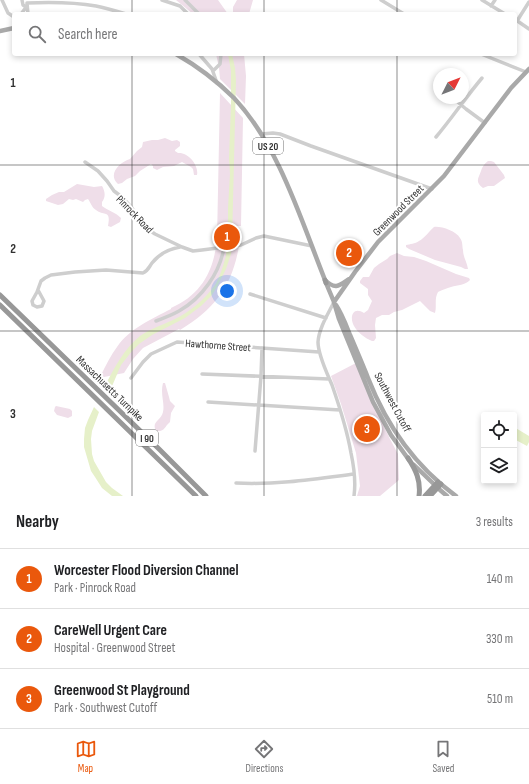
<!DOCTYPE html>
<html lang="en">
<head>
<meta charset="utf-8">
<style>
	:root { --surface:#fff; --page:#f2f2f2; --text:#202124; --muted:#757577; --line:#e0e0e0; --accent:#ea580c }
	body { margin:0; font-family:"Sofia Sans Condensed",sans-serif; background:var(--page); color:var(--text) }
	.controls { position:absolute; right:12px; bottom:12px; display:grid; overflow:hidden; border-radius:4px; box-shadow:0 2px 6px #0003 }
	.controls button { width:36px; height:36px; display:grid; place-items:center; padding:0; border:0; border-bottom:1px solid var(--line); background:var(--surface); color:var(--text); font:20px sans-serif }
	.compass { position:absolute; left:433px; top:68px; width:36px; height:36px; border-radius:50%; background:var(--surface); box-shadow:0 2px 6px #0003; rotate:48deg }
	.you { position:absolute; left:227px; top:291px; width:14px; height:14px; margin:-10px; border:3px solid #fff; border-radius:50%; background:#1a73e8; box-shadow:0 0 0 6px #1a73e833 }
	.badge { display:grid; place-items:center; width:26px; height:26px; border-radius:50%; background:var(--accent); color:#fff; font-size:13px; font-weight:700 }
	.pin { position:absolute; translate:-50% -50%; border:2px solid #fff; box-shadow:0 1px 4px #0006 }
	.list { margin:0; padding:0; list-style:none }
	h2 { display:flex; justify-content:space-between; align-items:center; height:52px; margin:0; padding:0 16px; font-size:17px }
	h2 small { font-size:13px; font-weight:400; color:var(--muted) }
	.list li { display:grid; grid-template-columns:26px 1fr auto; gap:12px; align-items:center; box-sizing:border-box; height:60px; padding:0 16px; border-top:1px solid var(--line) }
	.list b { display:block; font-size:15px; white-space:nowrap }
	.list p { margin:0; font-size:13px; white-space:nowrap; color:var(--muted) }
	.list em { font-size:13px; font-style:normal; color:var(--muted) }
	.icon { flex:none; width:22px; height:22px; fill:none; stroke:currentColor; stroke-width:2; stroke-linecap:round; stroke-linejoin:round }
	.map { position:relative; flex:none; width:529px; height:496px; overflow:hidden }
	.search { position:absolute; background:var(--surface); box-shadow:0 2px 6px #0003; left:12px; right:12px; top:12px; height:44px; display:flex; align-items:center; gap:10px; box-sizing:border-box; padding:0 14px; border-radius:4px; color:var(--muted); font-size:15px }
	.sheet { height:232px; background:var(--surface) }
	nav { display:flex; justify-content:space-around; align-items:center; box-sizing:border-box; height:56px; border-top:1px solid var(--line); background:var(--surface); font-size:11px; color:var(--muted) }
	nav a { display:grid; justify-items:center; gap:2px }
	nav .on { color:var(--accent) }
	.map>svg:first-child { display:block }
	.green { fill:#efdee9 }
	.water { fill:#e6f0c9 }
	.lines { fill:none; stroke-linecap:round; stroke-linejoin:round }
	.minor { stroke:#cecece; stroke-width:3.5 }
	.major { stroke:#a9a9a9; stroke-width:4.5 }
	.highway { stroke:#989898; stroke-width:5 }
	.grid { fill:none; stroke:#313131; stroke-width:1; stroke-opacity:0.55 }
	.labels { text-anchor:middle; stroke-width:4; stroke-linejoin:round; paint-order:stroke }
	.shield { fill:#fff; stroke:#6f6f6f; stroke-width:1 }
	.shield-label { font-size:10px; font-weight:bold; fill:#313131 }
	.street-label { font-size:11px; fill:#313131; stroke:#fff }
	.grid-label { font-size:13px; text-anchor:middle; font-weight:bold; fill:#313131; stroke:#fff; stroke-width:4; stroke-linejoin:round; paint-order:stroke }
</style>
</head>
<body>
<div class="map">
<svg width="529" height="496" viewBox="0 0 529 496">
	<rect width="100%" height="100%" fill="#fff"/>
	<path class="green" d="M176,0h42l10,14h-35z
		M237,0h16l-4,14h-16v-7z
		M216,54h28l2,22 -1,28 -25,-25 -1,-11z
		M220,93l23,25 -2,108h-4v19l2,1c-7,40 -24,63 -59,84l-1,-1 -36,19 -10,11 -9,14 -20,4 -3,-2c5,-10 10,-20 16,-28 13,-19 35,-28 54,-38v-1c30,-13 43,-37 46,-69z
		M165,138l7,3 5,-1 3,2v4l-5,4v1l3,2c10,-1 21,12 19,22h-3l-1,-6 -2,-2 -9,-5 -8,4 -11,1 -6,3 -4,-2v-2l-2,-2 -11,7 -5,5 -8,3 -5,4 -4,1c-11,-10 2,-22 12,-25l7,-8 5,-4 1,-5 9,-2h6z
		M488,161h3l3,1 10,13 1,3 -11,8h-6l-5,2c-8,-6 -5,-9 -2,-17 1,-4 3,-7 7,-10z
		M77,184l17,3 8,-1c3,5 4,11 0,16v4c7,5 13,6 19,12l-1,4 -9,5 -3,-1c3,-17 -3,-9 -12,-16 -4,-2 -5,-7 -8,-11l-3,1 -2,2 -7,-3 -3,1 -4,-1 -6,5 -5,1 -12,-4v-2l6,-4 7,-3h5z
		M434,227c7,-1 22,4 26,11 3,4 2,8 3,12 0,7 4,12 5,19h-3l-4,-2 -26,-7 -26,-11 -3,-2v-2c4,-1 9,-1 13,-4 6,-3 10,-10 15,-14z
		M397,253l7,3 10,1 12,4 30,13 13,4 1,2c-5,5 -12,5 -19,7 -4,1 -9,3 -13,5 -4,7 -1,14 -3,21l-5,-2 -10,-10 -18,9 -8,2 -5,3h-7l-6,3 -1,7 1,13 -2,3h-2c-7,-3 -14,-8 -18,-15 -5,-9 -1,-20 10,-13l4,-3 4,-9 -4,-6v-6l-8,-6v-2l3,-4h6l5,-9 5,-4 8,-5 3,-3z
		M356,363l11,28 23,48 8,15 1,26 -19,16h-23l3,-10 -4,-33 -15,-49 -10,-28z
		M163,383h2l4,14 1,4 5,5 -4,7 -1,9c-6,5 -5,10 -14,9 -5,-10 5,-10 7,-19 2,-9 -3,-18 0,-29z
		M56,406l14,3 2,2v5l-4,2 -11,-3 -3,-4 1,-4z"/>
	<path class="water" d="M228,54h4l3,14 1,12 -4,162 -1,12 -5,15 -9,18 -5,8 -11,11 -16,12 -33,17 -13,9 -7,7 -11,14 -11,26 -5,-5c9,-18 19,-37 35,-50 10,-7 22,-11 33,-16 16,-7 32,-21 42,-35 5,-8 8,-19 11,-29l2,-37v-11l2,-34 -1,-16 2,-53v-34z
		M94,407l5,5 -7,19 -1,8 1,15 2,7 12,21 6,6 11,8h-11l-10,-8 -7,-11 -4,-6 -7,-24v-8l1,-11 3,-8z
		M514,427l15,9v6l-2,4 -13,-7z"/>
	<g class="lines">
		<path class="minor" d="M2,0l6,13 6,4
			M22,0l1,5 3,2
			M162,0l18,6 8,8
			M185,0l14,14
			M381,0l23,14
			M482,0l23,14
			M491,6l4,-6
			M21,14l6,-8
			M28,14l-1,-11c23,-1 46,-1 69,3 10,2 20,5 30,8
			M516,20l13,9
			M517,21l12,-19
			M199,54l13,15 5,14
			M481,54l45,18
			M213,71l7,-7 1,-10
			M438,92h1
			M453,98l13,11 19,14
			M261,134l12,-1 7,1 31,12 121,43
			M436,137c16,-19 30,-40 46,-59
			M85,162l13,9 9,10 7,10 8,6 10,11 7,11 10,11 6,4 27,13 11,4 9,-1 39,-5 15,-7 8,-2 48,10
			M38,290l6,11 -2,5 -5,1 -4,-2 -1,-4 5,-9 4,-11 4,-3 6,-3 24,-3 31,-2 37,3c5,-2 6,-6 9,-10 7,-9 17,-14 28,-16
			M250,294l76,24
			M334,302c-6,12 -15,26 -16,40 0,13 9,31 14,43 8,23 15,45 19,68 3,14 5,29 3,43
			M156,321c8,-3 16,-6 23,-10 23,-13 41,-38 45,-64
			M202,374l127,5
			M131,378l12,-16 8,-8 26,-12 142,10
			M208,402l132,8
			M255,451l6,-75 1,-28
			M236,483c40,2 79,-4 118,-9"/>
		<path class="major" d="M0,31l14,-3
			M176,54c21,12 41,27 58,44 45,48 67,122 91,182 10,10 14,6 24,-1
			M326,283l8,19 5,17 34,83 18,33 18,25
			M334,302l21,-30 23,-30 66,-66 67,-88 18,-19
			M336,305c6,9 10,20 14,30 6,14 12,28 18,43 18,46 47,88 88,118
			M414,465l26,25 7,6"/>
		<path class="highway" d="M325,280l1,3
			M0,295l159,154 47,47
			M0,305l196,191
			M408,458c8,12 13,23 11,38
			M425,496l13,-14
			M430,496l11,-12"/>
	</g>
	<path class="grid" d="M132,0v14M264,0v14M397,0v14M132,54v442M264,54v442M397,54v442M0,165h529M0,331h529"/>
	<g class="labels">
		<g class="shield">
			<rect x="253" y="138" width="30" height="16" rx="3"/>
			<rect x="136" y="430" width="22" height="16" rx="3"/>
		</g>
		<g class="shield-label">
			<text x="268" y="150">US 20</text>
			<text x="147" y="442">I 90</text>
		</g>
		<g class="street-label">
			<text transform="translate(398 210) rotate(-45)" y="4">Greenwood Street</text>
			<text transform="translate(135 214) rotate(46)" y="4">Pinrock Road</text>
			<text transform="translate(218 345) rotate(4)" y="4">Hawthorne Street</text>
			<text transform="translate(110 388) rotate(44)" y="4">Massachusetts Turnpike</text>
			<text transform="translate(393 402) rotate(62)" y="4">Southwest Cutoff</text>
		</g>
	</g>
	<g class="grid-label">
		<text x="13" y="87">1</text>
		<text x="13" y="253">2</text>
		<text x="13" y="418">3</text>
	</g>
</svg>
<div class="controls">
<button><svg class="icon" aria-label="locate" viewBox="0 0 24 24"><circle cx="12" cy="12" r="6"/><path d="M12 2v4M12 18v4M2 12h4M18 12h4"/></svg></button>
<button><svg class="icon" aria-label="layers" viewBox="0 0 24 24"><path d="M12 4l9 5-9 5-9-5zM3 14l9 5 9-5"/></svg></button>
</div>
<svg class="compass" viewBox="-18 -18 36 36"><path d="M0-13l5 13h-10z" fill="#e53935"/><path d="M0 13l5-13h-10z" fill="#757577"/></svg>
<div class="you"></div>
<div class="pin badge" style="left:227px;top:237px">1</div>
<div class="pin badge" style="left:349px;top:253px">2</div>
<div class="pin badge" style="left:367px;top:429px">3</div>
<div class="search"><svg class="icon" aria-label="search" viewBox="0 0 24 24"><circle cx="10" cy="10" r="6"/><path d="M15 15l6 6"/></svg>Search here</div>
</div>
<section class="sheet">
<h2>Nearby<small>3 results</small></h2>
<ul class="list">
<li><span class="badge">1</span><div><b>Worcester Flood Diversion Channel</b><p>Park · Pinrock Road</p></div><em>140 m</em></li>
<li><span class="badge">2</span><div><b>CareWell Urgent Care</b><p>Hospital · Greenwood Street</p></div><em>330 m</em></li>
<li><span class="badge">3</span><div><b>Greenwood St Playground</b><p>Park · Southwest Cutoff</p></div><em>510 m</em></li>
</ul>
</section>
<nav>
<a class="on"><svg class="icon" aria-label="map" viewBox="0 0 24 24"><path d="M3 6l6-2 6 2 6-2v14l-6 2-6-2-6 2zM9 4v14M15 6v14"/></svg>Map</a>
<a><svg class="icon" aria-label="directions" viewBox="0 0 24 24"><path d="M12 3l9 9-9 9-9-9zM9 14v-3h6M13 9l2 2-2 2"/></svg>Directions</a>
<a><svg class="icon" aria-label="saved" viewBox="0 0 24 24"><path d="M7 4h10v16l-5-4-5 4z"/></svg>Saved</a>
</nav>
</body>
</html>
